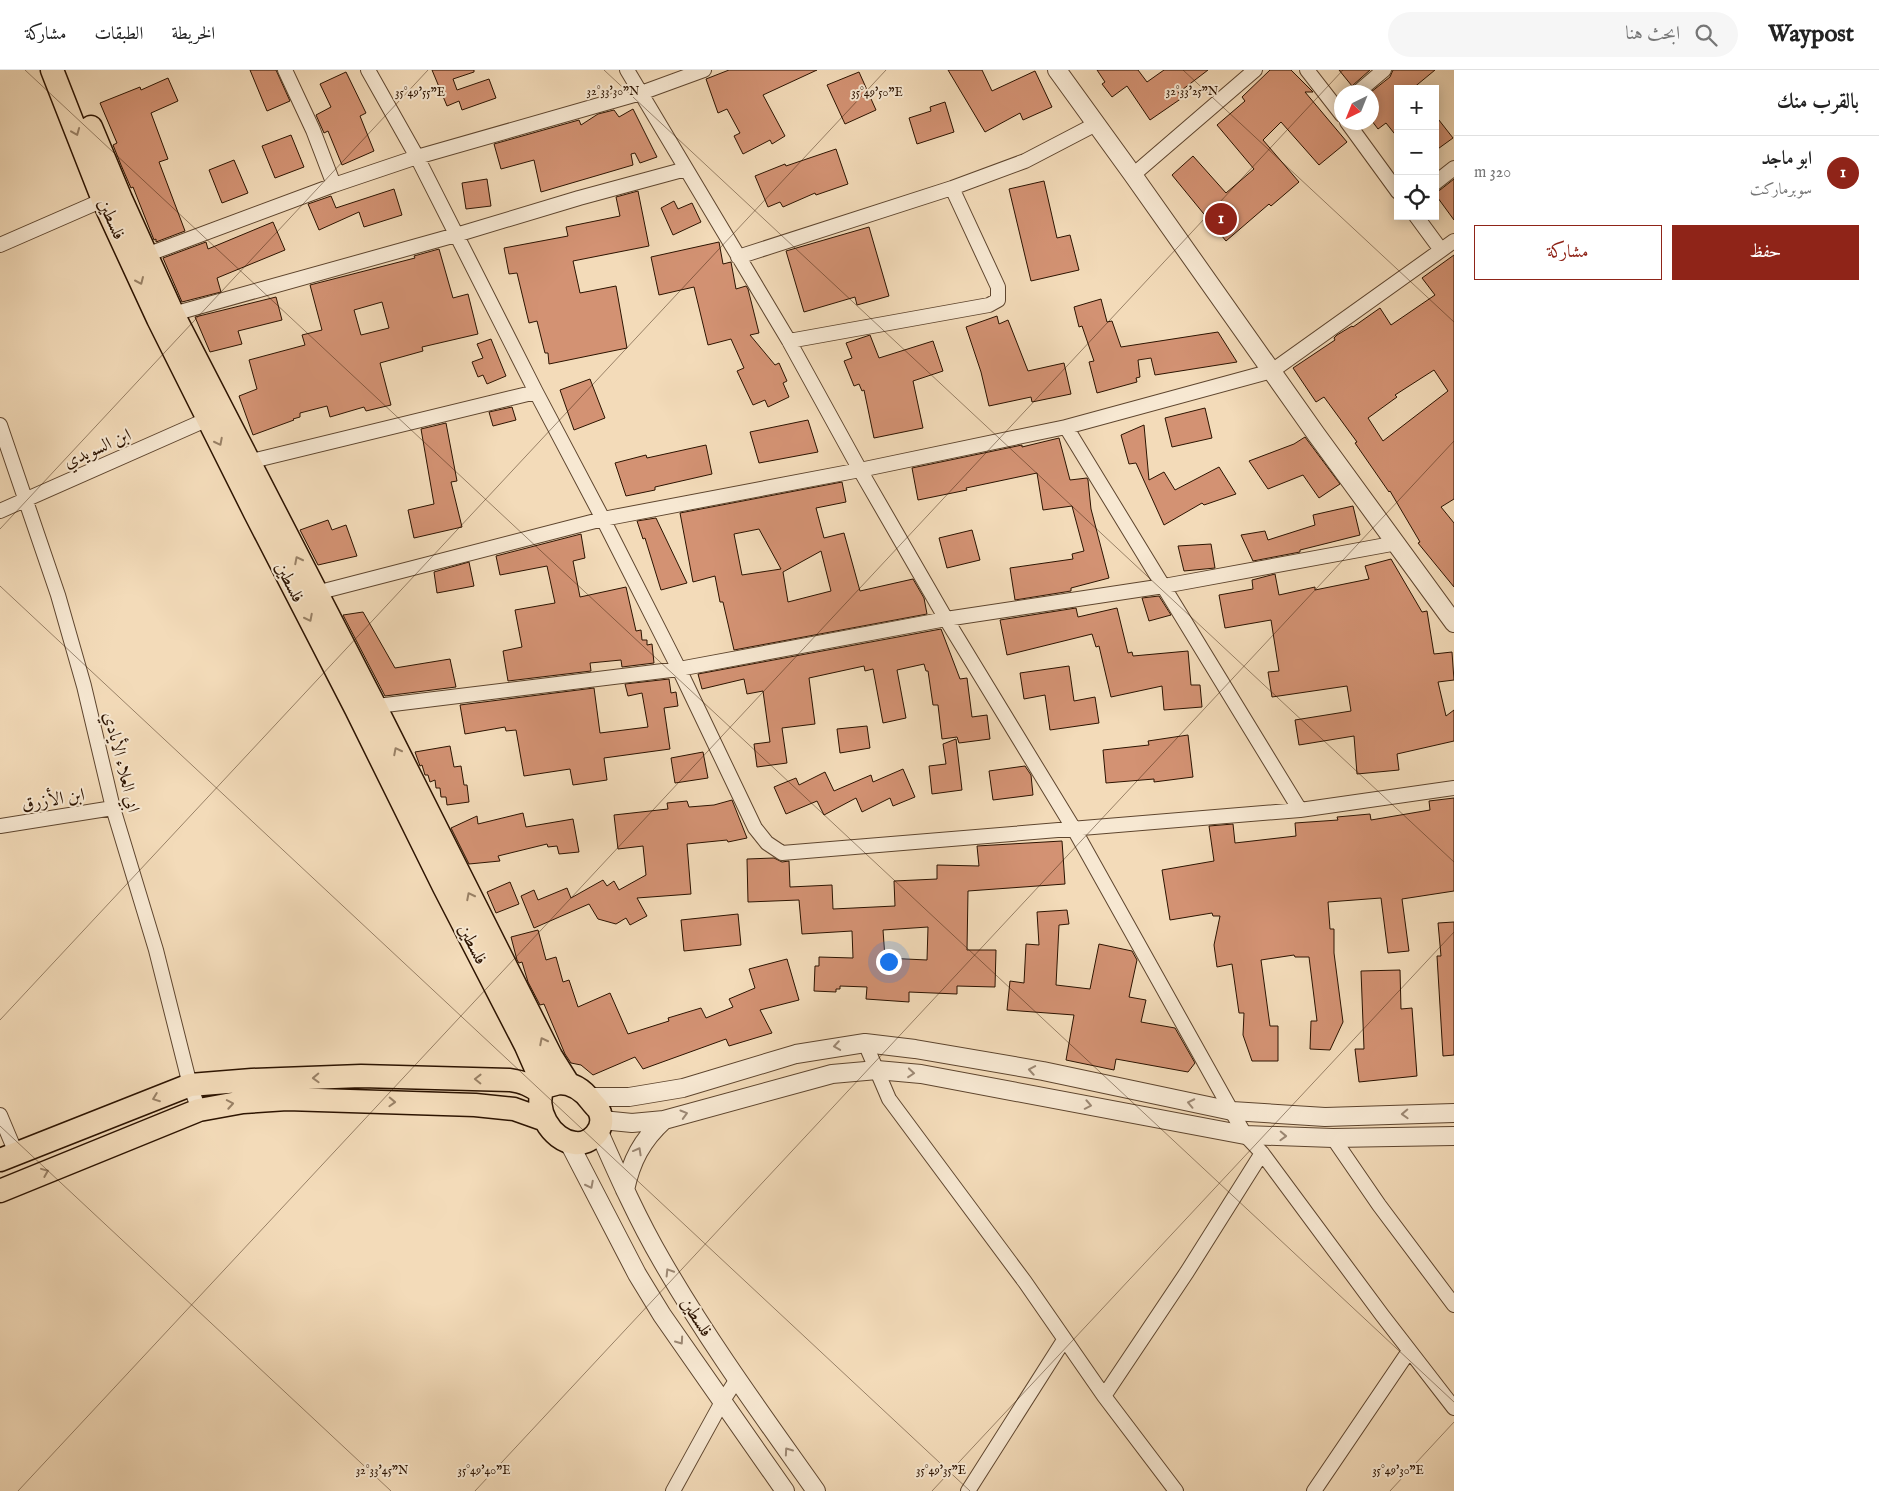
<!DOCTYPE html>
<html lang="ar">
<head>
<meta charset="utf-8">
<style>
	:root { --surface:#fff; --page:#f6f6f6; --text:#222; --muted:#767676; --line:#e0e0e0; --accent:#8f2418 }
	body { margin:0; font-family:"IM FELL English",Amiri,serif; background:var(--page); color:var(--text); direction:rtl }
	.controls { position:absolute; right:15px; top:15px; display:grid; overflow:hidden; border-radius:0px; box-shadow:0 2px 12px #0003 }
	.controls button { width:45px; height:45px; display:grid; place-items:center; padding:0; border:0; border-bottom:1px solid var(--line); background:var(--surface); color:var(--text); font:25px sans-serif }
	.compass { position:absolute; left:1334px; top:15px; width:45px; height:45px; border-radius:50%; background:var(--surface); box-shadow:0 2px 12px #0003; rotate:223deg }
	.you { position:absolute; left:888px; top:891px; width:18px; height:18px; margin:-12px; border:4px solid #fff; border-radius:50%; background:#1a73e8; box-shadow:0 0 0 8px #1a73e833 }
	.badge { display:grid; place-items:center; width:32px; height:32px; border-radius:50%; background:var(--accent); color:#fff; font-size:16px; font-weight:700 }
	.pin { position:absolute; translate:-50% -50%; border:2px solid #fff; box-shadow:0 1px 5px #0006 }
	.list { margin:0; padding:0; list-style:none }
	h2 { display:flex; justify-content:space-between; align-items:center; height:65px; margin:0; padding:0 20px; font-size:21px }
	h2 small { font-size:16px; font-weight:400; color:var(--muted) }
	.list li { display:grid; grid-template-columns:32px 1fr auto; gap:15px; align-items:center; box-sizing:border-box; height:75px; padding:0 20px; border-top:1px solid var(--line) }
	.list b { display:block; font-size:19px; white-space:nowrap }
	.list p { margin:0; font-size:16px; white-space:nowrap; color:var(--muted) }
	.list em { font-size:16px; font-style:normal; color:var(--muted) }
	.actions { display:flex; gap:10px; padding:15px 20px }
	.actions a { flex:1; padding:11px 0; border:1px solid var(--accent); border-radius:0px; text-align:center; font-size:18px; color:var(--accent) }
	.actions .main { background:var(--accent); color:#fff }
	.icon { flex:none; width:28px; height:28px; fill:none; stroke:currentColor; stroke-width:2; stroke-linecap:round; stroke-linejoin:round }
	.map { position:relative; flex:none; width:1454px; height:1421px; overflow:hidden; direction:ltr }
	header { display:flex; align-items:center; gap:30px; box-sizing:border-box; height:70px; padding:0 25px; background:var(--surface); border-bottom:1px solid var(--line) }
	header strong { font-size:24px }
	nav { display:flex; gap:28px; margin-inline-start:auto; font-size:18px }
	.search { width:350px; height:45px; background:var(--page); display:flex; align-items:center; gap:12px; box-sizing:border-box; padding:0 18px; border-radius:28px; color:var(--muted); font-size:19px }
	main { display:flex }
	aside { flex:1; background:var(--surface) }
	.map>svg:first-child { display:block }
	.building { fill:#d39273; stroke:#2c1300; fill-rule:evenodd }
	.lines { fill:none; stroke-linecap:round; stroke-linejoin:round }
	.minor-casing { stroke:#5e452e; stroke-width:16 }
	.tertiary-casing { stroke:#5e452e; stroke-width:20 }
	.primary-casing { stroke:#2c1300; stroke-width:25 }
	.minor { stroke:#f7e8d2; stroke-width:14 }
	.tertiary { stroke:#f7e8d2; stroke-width:18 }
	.primary { stroke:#f3dbb9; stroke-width:22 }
	.oneway { stroke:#998166 }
	.oneway2 { stroke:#9c8874 }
	.ticks { fill:none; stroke:#2c1300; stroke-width:1; stroke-opacity:0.45 }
	.labels { text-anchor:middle; stroke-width:4; stroke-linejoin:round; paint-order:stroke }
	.street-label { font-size:18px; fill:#2c1300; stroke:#f7e8d2 }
	.ticks-label { font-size:12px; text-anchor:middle; fill:#2c1300; stroke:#f7e8d2; stroke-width:4; stroke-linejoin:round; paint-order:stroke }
</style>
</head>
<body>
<header>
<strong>Waypost</strong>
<div class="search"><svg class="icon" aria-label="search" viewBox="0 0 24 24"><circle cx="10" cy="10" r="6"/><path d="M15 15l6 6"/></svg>ابحث هنا</div>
<nav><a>الخريطة</a><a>الطبقات</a><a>مشاركة</a></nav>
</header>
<main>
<aside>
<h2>بالقرب منك<small></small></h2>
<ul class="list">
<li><span class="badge">1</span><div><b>ابو ماجد</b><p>سوبرماركت</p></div><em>320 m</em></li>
</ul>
<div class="actions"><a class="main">حفظ</a><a>مشاركة</a></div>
</aside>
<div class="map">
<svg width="1454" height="1421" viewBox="0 0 1454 1421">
	<rect width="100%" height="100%" fill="#f3dbb9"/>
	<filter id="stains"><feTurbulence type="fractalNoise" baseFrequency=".004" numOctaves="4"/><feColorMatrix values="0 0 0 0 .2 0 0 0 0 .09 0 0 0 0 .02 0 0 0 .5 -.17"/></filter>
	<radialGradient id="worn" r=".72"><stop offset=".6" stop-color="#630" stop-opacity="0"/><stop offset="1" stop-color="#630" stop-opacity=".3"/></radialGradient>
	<path class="building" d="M250,0h26l14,31 -23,10z
		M432,0h42v2l-21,7 4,11 32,-11 7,19 -34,12 -3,-9 -12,5z
		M729,0h88l-54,25 22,41 -13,8 -2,-4 -27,14 -9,-18 6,-3 -13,-24 -9,4 -12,-34z
		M948,0h34l10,21 43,-20 17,36 -29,13 -3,-7 -35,19z
		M1097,0h41l9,12 17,-12h44l-30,23 4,5 -32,22 -23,-34 -15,11 -10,-13 3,-2z
		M1270,0h21l22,22h-8l42,50 -28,23 -38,-43 -18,18 36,42 -28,24 -2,-2 -43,37 -54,-66 21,-19 33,37 28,-24 -37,-44 28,-24 -3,-4z
		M1339,0h31l-18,16z
		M1393,0h42l-23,19h-14v49l-12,-15 -8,6 -6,-8 -1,-29 19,-15z
		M346,2l20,41 -6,3 14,35 -32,14 -14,-34 -4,2 -8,-18 15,-8 -11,-23z
		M859,2l17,38 -31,14 -18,-39z
		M168,8l10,23 -27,12 17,46 -9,3 26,69 -29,11v-3l-2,1 -21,-53 -2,1 -10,-23 -8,-20 4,-2 -17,-40 40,-16 1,3z
		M945,32l9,30 -37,12 -8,-26 22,-7 -1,-4z
		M633,39l24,48 -17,6 -5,-10 -4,1 2,11 -92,27 -7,-32 -33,9 -7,-25 85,-24 2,5 17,-11 16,-4 5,7z
		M1435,45l18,23 -18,13z
		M291,65l13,32 -29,11 -13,-32z
		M836,79l12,35 -32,11 -1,-2 -32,14 -3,-5 -12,5 -13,-31 30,-12 1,2z
		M234,90l14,33 -26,10 -13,-33z
		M487,109l4,27 -25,3 -4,-26z
		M1454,109v41l-19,-26v-2l5,-2z
		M1044,111l13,57 13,-3 9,35 -48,11 -22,-92z
		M394,119l8,26 -38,12 -5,-15 -40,18 -11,-26 23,-8 5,12z
		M638,121l11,55 -76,15 7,32 36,-7 11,62 -78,16 -1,-11h-3l-8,-32 -8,2 -12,-50 -8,1 -5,-26 64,-12 -2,-9 54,-11 -4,-19z
		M674,131l4,8 14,-6 9,19 -28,13 -12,-27z
		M273,152l12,28 -68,28 4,14 -39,10 -19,-44 43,-16 2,7z
		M869,157l20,69 -32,9 -2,-8 -51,15 -18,-61z
		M719,172l4,22 8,-2 5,27 10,-3 2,3 11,44 -9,2 25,30 4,-2 8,18 -4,2 6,14 -21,10 -3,-7 -12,5 -16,-34 7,-3 -13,-29 -23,6 -14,-58 -35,8 -8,-38z
		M439,179l14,49 15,-4 10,40 -56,13 1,4 -43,12 11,42 -25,6 -2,-4 -34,10 -3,-11 -27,7v4l-7,2 1,1 -41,15 -14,-39 18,-7 -8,-29 56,-15 -3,-10 20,-5 -12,-45 105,-27 -1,-2zM382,232l7,26 -28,7 -7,-25z
		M1454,185v244l-13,8 13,16v64l-36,-44 2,-1 -30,-51 -1,1 -34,-49 2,-1 -33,-45 -8,5 -23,-34 42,-28 -1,-2 3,-3 15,-9 1,1 27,-19 11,17 44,-30 -13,-17zM1434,300l14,21 -65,50 -15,-23 29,-21 -2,-2z
		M276,227l6,23 -44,11 4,13 -32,8 -15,-35z
		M1101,229l6,23 5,-1 9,26 97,-15 19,30 -82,13 -4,-17 -13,2 2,17 -4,1 1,4 -40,11 -8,-31 5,-1 -12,-35 -3,1 -5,-20z
		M997,246l2,8 9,-4 20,51 36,-8 7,31 -39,8 -1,-5 -42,9 -8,-34 -15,-45z
		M870,265l9,23 54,-17 10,30 -30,10 10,47 -49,10 -10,-48 -2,1 -3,-7 -5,2 -10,-25 8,-3 -6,-15z
		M491,269l15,37 -19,8 -4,-9 -5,2 -6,-15 11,-4 -6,-14z
		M590,309l15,39 -31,12 -14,-40z
		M512,337l4,13 -23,6 -4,-14z
		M1205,338l7,30 -40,9 -7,-29z
		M808,350l10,32 -59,11 -9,-31z
		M446,353l11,58 -6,1 11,45 -48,11 -6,-28 26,-6 -13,-75z
		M1144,355l5,55 15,-8 11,18 44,-23 17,27 -32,11 -2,-2 -38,22 -28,-62 -7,1 -8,-29z
		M1305,367l35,47 -21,14 -16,-23 -35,14 -19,-28 45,-17z
		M1059,368l11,42 17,-2 1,2 3,29 18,69 -38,10v3l-56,9 -5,-32 63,-9 -1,-5 12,-3 -12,-45 -29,4 -6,-37 -71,15 1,2 -49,10 -6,-32 110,-23v2z
		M706,375l6,29 -57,13v3l-29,6 -11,-33 31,-8 1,3z
		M842,412l4,20 -30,6 8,30 20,-5 16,58 53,-12 11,19 3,16 -193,36 -11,-48h-3l-5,-26 -22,6 -13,-69zM759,459l22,40 -39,6 -8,-41zM821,481l10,40 -43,11 -5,-30z
		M1353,436l7,29 -60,15v2l-47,9 -12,-26 24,-4 3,9 47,-15 -2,-10z
		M656,448l31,65 -26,7 -16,-52 -2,1 -6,-18z
		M328,450l4,10 14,-5 11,31 -39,9 -18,-35z
		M972,460l8,30 -33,8 -8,-30z
		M581,464l4,24 -12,3 7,36 46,-10 10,44 5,-1 1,10h5v5l5,-1 2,19 -32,4 -1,-7 -31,3 1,8 -83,10 -5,-30 19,-4 -7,-37 40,-7 -8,-37 -47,9 -4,-19z
		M1211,474l4,24 -31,3 -6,-25z
		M1391,489l31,53 5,-1 7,43 18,-2 2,28 -16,2 8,34 8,-6v31l-57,13 2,16 -42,4 -3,-38 -55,9 -4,-25 56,-9 -4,-25 -75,11 -4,-25 11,-1 -8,-51 -46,8 -6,-33 34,-6 -1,-9 23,-6 4,21 36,-8v3l54,-11 -4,-13z
		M469,492l5,24 -37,7 -3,-21z
		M1159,526l12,19 -22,6 -7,-23z
		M1076,538l2,9 39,-9 11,45 4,-1 1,4 55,-5 3,34h9l2,22 -38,3 -2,-24 -51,11 -12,-51 -3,1 -4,-13 -85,21 -7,-35z
		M363,542l32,56 55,-9 6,28 -71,9 -42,-81z
		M941,559l19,50 7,-1 5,39 15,-2 3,24 -31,4 -2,-6 -15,2 -4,-34h-5l-5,-34h-2l-2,-7 -27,6 9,48 -23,5 -10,-54 -8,2 -1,-5 -55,12 6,46 -33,4 5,35 -30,4 -3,-23 16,-2 -7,-51 -16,3 -3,-15 -42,10 -4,-15z
		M1069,596l5,35 21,-4 4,26 -49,7 -5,-35 -21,4 -4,-26z
		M669,609l2,14 5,-1 2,14 -14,2 6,41 -66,9 3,22 -34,5 -3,-16 -46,7 -8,-46 -10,1 -1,-4 -40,7 -5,-29 134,-17 6,45 48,-6 -6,-34 -14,3 -3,-12z
		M867,656l3,22 -30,5 -3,-24z
		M1188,665l5,42 -39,5v-3l-48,4 -3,-33 46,-5 -1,-4z
		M956,669l6,51 -30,4 -3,-28 17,-2 -3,-20z
		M450,676l4,21 7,-1 3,19h3l2,17 -22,3 -1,-8h-5l-1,-9h-4l-1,-8 -5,2 -2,-7h-3l-3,-10 -2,1 -5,-14z
		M703,682l5,26 -33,5 -4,-25z
		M1025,696l6,9 2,20 -40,5 -4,-29z
		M903,699l12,28 -22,9 -3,-8 -28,14 -6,-14 -32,17 -7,-14 -31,13 -12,-27 22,-9 3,7 26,-13 9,19 37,-16 2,7z
		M1454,728v93l-52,8 7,52 -21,2 -7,-55 -53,4 2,27h4v24l9,69 -13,28 -20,-1 1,-28h6l-8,-64h-14l-1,-2 -33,5 9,66h8v35h-26l-9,-26 1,-22h-5l-7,-49 -15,3 -3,-22 6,-29h-7l-1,-3 -42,7 -8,-50 52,-9 -5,-35 24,-2 2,19 61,-7 -1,-13 43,-3 -1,-3 33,-3 1,6 59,-10 -1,-9z
		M732,730l15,38 -19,4 -1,-2 -40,4 4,50 -54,4 10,18 -17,9 -4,-7 -10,6 -18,-5 -9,-15 -55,24 -13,-32 13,-6 4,10 29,-12 4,10 32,-18 4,6 7,-5 5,9 27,-15 -3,-29 -25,3 -4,-34 54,-6 -1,-6 20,-2 2,6 25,-2z
		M523,743l3,14 47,-8 6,33 -20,2 -2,-8 -9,1 -1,-3 -49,12 2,5 -31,3 -18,-36 26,-12 1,8z
		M1062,771l3,43 -97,7 -1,59h29l-1,37 -38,-1v8l-48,-2v10l-43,-3 1,-12 -27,-1v3h-4v3l-22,-1 1,-25h4v-9l34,1 -1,-27 -50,3 -3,-34 -51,2 -1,-43 27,-1 8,4 7,-1 1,26 42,-2 1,24 62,-3 -1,-25 43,-2v-14l42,1 -2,-20zM928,857l-1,33 -42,-2 -2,-28z
		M510,812l9,22 -23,9 -9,-21z
		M1067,840l2,14 -10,1 -3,60 34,4 9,-45 33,7 5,9 -8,37 17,3 -5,22 34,6 20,35 -7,9 -72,-13 -2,11 -48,-10 8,-45 -67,-5 3,-29 14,2 2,-39 13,1 -2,-33z
		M738,844l3,31 -57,6 -3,-31z
		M1454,852v133l-11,1 -6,-100h4l-3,-33z
		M538,860l8,30 10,-3 7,25 6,-2 9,27 32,-14 18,41 41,-13 -1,-3 33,-10 5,10 27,-11 -4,-8 26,-11 -6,-19 38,-10 12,41 -39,10 12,23 -43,13 -3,-7 -83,30 -8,-12 -42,18 -12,-10 -10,-2 -6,-9 -21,-50 -4,1 -12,-23 -6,-20 -3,1 -2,-3 -6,-23z
		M1400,900l1,39 11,-1 5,68 -58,6 -4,-33h9l-3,-78z"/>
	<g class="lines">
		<defs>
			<path id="minor" d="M285,0l28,60 21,55
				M368,0l49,87 119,235 67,127 76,150 76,159 12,15 15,10 518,-43 154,-22
				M627,0l162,271 71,129 86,149 128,210 171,306 17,18 120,162 72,93
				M1307,0l35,45
				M1358,22l26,-22
				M1347,52l51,70
				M1133,105l122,-105
				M1435,113l19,-15
				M1416,146l25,34
				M0,175l103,-45
				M146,185l188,-70 83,-28 224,-64 63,-23
				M738,187l214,-69 73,-27 71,-37
				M173,244l283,-79 123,-37 107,-29
				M789,271l200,-36 9,-5v-13l-46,-99
				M0,355l58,170 26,91 29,122 43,142 34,135 9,25
				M1066,357l234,383
				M248,392l288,-70
				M0,441l208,-92
				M316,523l287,-74 257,-49 206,-43 206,-56 182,-130
				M369,637l310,-38 267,-50 218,-33 233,-43
				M0,756l113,-18
				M865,973l24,56 136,183 79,114 72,95
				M0,1045l16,38
				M1333,1068l46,67 75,100
				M1104,1326l83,-124 75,-119
				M673,1421l49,-89 15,-23
				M968,1421l96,-151
				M1314,1421l95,-140"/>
			<path id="tertiary" d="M1057,0l76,105 183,259 138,189
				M588,1027h41l54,-9 113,-34 69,-11 50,6 128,22 189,40 93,6 129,-4
				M602,1050l30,3 32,-3 168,-46 45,-4 44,4 324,61 88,3 121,-2
				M599,1062c19,43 39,88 63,129 46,80 101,155 154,230
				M568,1071l69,133 25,41 123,176
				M625,1120c6,-29 17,-50 39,-70"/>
			<path id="primary" d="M52,0l51,130 55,119 97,194 101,196 88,178 82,159 18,41
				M91,57l30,72 52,115 202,392 176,350 17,27
				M559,1013c14,0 24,7 32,18 3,4 8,8 9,12 6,16 -10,32 -25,30 -24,-2 -43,-36 -31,-56z
				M0,1090l190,-75 62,-5 109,-4 149,4c13,2 21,5 31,13
				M0,1121l199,-81 44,-8 44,-3 188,6 39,4 31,11"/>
		</defs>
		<use href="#minor" class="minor-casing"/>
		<use href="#tertiary" class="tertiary-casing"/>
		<use href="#primary" class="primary-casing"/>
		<use href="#minor" class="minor"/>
		<use href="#tertiary" class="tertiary"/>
		<use href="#primary" class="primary"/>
	</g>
	<defs><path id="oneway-chevron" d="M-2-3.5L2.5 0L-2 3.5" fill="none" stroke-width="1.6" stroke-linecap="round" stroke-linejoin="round" transform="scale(1.25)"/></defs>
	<g class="oneway">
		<use href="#oneway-chevron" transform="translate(76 62) rotate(68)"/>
		<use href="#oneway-chevron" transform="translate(140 211) rotate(66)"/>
		<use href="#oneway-chevron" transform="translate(219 372) rotate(63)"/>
		<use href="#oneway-chevron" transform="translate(298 490) rotate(-117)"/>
		<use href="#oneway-chevron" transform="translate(309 548) rotate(63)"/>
		<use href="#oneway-chevron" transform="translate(397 681) rotate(-117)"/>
		<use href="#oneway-chevron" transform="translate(470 826) rotate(-117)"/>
		<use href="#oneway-chevron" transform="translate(543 971) rotate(-117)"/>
		<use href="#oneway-chevron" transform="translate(316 1008) rotate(178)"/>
		<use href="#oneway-chevron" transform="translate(478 1009) rotate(-179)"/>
		<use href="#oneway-chevron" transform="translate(156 1028) rotate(159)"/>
		<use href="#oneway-chevron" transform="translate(392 1032) rotate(2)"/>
		<use href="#oneway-chevron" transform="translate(230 1034) rotate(-10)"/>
		<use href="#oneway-chevron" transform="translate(45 1102) rotate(-22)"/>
	</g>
	<g class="oneway2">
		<use href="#oneway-chevron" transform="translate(837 976) rotate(171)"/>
		<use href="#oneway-chevron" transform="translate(1032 1000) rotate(-170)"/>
		<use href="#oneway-chevron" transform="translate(911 1003) rotate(5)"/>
		<use href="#oneway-chevron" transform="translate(1191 1033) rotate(-168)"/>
		<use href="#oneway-chevron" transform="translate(1088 1035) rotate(11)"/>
		<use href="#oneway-chevron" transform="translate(684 1044) rotate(-16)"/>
		<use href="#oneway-chevron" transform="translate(1405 1044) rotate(178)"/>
		<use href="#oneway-chevron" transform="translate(1283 1066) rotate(2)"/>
		<use href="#oneway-chevron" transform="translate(638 1081) rotate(-61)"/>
		<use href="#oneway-chevron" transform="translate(590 1115) rotate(63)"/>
		<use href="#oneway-chevron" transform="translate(669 1202) rotate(-122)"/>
		<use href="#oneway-chevron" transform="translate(680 1271) rotate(55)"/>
		<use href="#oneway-chevron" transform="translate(788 1381) rotate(-125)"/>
	</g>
	<path class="ticks" d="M25,0l1429,1332M604,0l850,792M1183,0l271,252M0,459l428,-459M0,516l970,905M0,950l886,-950M0,1056l391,365M18,1421l1325,-1421M475,1421l979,-1050M932,1421l522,-559M1390,1421l64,-69"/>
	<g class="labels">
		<g class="street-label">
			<text transform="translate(112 149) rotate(66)" y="6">فلسطين</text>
			<text transform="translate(97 378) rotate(-24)" y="6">ابن السويدي</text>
			<text transform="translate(290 512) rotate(63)" y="6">فلسطين</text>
			<text transform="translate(122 692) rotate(76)" y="6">ابي العلاء الأيادي</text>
			<text transform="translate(53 729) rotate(-9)" y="6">ابن الأزرق</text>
			<text transform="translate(473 874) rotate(63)" y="6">فلسطين</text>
			<text transform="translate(697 1247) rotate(57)" y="6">فلسطين</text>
		</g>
	</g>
	<g class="ticks-label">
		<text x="613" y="25">32°33'30"N</text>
		<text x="1192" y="25">32°33'25"N</text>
		<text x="420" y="26">35°49'55"E</text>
		<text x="877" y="26">35°49'50"E</text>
		<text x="484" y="1404">35°49'40"E</text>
		<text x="941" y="1404">35°49'35"E</text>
		<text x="1398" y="1404">35°49'30"E</text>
		<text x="382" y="1404">32°33'45"N</text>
	</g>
	<rect width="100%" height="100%" filter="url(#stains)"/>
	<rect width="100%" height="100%" fill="url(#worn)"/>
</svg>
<div class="controls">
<button>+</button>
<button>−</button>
<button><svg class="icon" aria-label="locate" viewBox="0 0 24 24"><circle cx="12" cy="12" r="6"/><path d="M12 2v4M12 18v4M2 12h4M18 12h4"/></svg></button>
</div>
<svg class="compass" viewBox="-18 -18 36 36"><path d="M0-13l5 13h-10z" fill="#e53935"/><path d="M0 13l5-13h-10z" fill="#767676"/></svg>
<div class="you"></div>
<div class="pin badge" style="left:1221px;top:149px">1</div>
</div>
</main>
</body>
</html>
